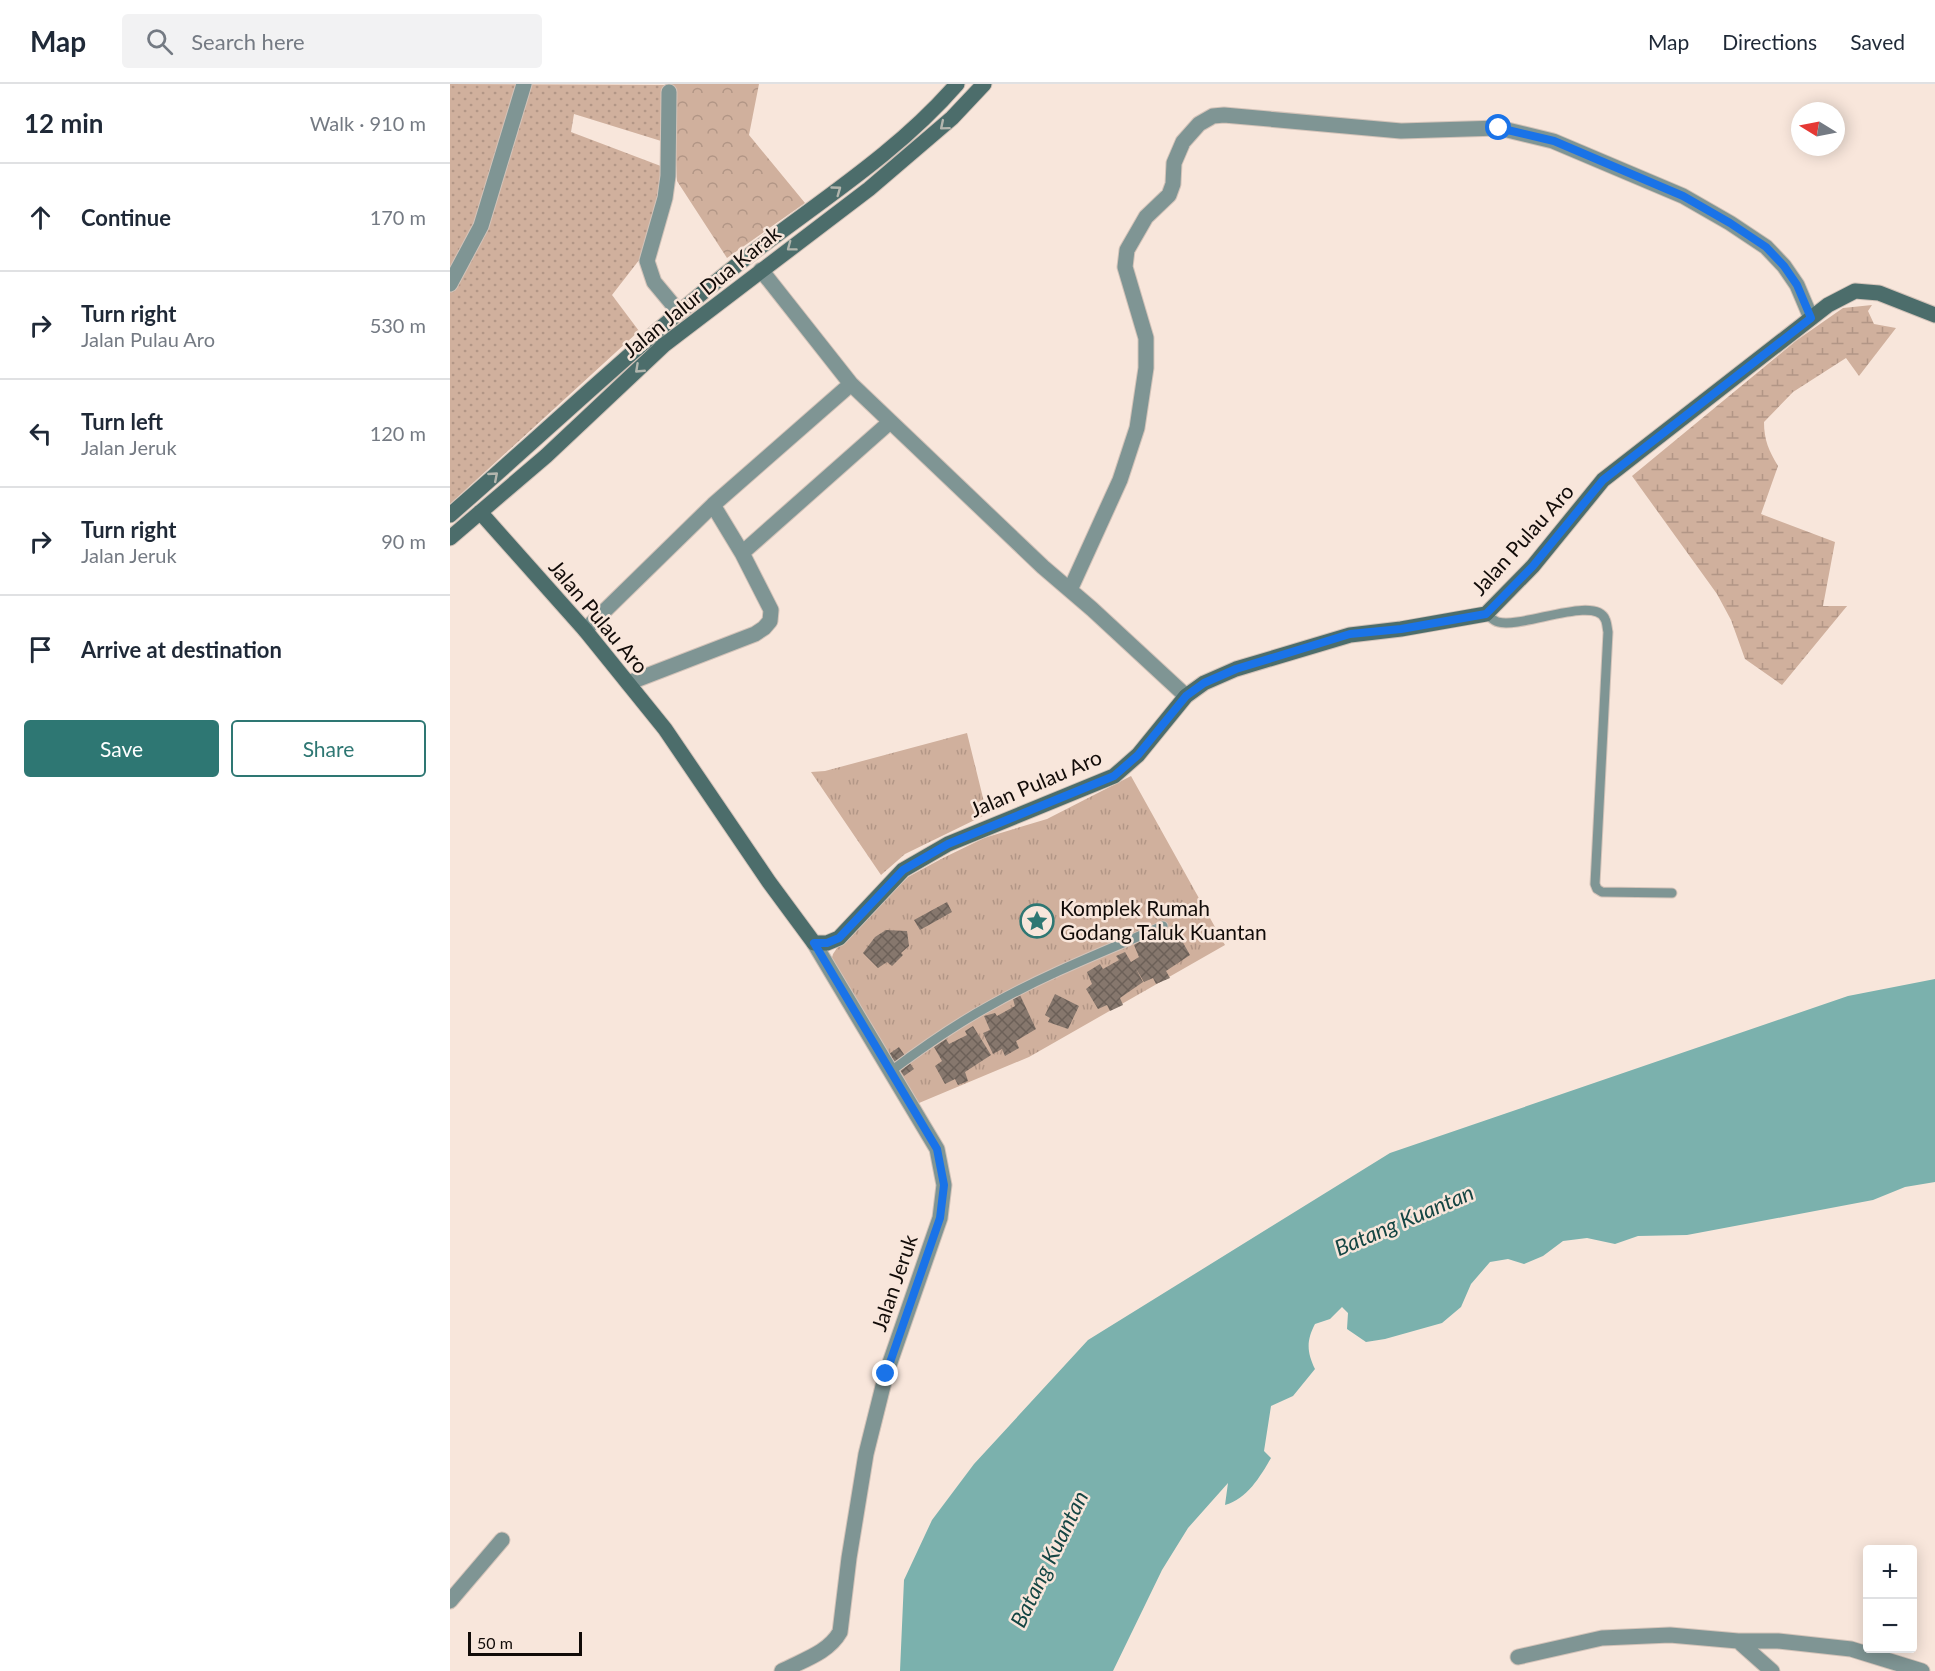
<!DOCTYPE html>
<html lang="en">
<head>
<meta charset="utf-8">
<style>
	:root { --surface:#fff; --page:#f2f2f3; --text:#1f2937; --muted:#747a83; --line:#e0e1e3; --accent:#2e7773 }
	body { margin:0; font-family:Lato,sans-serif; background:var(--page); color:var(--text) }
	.controls { position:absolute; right:18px; bottom:18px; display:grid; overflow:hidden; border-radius:6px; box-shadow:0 3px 15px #0003 }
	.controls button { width:54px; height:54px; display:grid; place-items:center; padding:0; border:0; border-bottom:2px solid var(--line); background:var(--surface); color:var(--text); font:30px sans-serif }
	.compass { position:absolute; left:1341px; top:18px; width:54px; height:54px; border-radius:50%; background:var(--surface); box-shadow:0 3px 15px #0003; rotate:280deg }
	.scale { position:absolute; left:18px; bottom:15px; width:114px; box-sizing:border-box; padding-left:6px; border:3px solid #110b08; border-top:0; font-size:16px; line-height:21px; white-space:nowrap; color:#110b08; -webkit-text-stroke:4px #f8e6db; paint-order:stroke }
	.stop { position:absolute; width:18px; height:18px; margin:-14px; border:4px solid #1a73e8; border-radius:50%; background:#fff }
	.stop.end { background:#1a73e8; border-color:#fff; box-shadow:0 2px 6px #0008 }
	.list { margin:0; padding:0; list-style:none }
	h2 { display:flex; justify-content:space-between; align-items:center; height:78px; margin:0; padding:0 24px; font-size:26px }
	h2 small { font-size:20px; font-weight:400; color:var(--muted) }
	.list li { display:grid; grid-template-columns:39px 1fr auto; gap:18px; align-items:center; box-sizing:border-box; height:108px; padding:0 24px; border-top:2px solid var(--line) }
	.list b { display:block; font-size:22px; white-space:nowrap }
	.list p { margin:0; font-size:20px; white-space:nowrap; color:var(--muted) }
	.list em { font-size:20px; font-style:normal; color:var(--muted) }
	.actions { display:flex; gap:12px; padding:18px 24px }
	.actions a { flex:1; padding:14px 0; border:2px solid var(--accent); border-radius:6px; text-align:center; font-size:21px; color:var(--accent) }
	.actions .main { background:var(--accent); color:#fff }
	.icon { flex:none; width:33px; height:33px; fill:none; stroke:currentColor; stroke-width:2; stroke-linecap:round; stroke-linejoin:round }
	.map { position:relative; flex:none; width:1485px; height:1587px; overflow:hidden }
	header { display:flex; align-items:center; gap:36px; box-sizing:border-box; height:84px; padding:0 30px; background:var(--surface); border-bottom:2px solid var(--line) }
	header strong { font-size:28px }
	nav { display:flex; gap:33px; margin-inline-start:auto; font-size:21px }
	.search { width:420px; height:54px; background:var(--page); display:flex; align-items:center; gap:15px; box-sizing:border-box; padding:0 21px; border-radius:6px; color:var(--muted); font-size:22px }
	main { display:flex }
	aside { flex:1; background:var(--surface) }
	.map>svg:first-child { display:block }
	.grass { fill:url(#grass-tufts) }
	.forest { fill:url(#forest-crowns) }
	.wetland { fill:url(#wetland-marsh) }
	.garden { fill:url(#garden-dots) }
	.water { fill:#7bb1ad }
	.building { fill:url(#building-cross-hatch) }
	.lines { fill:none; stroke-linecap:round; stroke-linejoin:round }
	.lane-casing { stroke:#d3c3b9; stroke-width:11 }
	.street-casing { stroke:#d3c3b9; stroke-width:17 }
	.secondary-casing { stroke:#d3c3b9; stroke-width:17 }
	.lane { stroke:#7f9594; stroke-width:9 }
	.street { stroke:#7f9594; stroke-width:15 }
	.secondary { stroke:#4c6d6b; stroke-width:15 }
	.oneway { stroke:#b3b6ae }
	.route { stroke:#1a73e8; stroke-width:8 }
	.labels { text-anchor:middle; stroke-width:5; stroke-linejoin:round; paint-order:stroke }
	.street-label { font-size:21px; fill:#110b08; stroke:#f8e6db }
	.poi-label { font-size:21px; fill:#110b08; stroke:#f8e6db; text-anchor:start }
	.water-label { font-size:22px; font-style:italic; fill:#144543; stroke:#f8e6db }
</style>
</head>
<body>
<header>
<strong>Map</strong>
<div class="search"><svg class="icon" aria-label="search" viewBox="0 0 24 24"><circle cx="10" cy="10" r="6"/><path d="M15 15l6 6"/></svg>Search here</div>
<nav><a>Map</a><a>Directions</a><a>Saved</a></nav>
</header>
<main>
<aside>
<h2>12 min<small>Walk · 910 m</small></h2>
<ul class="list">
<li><svg class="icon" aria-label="ahead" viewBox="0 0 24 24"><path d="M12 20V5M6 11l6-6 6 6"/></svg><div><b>Continue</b></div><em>170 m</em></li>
<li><svg class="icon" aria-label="right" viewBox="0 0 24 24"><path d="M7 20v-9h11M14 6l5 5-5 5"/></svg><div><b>Turn right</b><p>Jalan Pulau Aro</p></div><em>530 m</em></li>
<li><svg class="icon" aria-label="left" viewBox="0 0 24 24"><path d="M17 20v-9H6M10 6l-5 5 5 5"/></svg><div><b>Turn left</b><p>Jalan Jeruk</p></div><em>120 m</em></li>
<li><svg class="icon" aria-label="right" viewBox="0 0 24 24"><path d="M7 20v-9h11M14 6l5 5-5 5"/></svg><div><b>Turn right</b><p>Jalan Jeruk</p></div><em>90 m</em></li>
<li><svg class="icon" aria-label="arrive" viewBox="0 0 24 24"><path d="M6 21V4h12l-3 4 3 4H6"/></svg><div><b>Arrive at destination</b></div></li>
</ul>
<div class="actions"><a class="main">Save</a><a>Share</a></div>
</aside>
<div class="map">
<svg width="1485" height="1587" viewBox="0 0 1485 1587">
	<defs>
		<pattern id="grass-tufts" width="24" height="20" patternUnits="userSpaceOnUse" patternTransform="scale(1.5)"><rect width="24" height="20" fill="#d0b09d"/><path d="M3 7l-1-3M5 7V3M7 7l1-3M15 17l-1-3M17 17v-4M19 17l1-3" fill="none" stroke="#b29686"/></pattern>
		<pattern id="forest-crowns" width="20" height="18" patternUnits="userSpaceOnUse" patternTransform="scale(1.5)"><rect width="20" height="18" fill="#d0b09d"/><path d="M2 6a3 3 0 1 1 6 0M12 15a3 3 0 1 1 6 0" fill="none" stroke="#b29686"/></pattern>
		<pattern id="wetland-marsh" width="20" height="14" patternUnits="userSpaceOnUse" patternTransform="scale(1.5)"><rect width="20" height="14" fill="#d0b09d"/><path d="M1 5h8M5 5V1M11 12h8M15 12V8" fill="none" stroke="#b29686"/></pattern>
		<pattern id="garden-dots" width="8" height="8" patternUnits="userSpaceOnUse" patternTransform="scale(1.5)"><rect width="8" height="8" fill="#d0b09d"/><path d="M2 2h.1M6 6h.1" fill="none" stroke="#b29686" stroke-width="1.8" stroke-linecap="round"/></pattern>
		<pattern id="building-cross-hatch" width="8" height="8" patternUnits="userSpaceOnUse" patternTransform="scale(1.5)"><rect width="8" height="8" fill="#86776d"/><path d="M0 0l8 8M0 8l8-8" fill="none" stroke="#6c6058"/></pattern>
	</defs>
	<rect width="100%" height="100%" fill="#f8e6db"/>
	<path class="grass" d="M517,649l20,81 -82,40 -24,21 -70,-103 14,-1z
		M681,692l94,169 -196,112 -110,46 -88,-142 2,-7 6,-9 69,-68 33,-18 43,-21 63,-19z"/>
	<path class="forest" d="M216,0h93l-10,51 56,68 -78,55 -50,-77 -5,-96z"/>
	<path class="wetland" d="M1422,221l-4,6 6,13 22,4 -37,48 -13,-18 -53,34 -29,30c0,18 5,29 14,44l-17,48 74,28 -12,64h24l-65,79 -37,-26 -14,-39 -14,-26 -85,-118 165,-136 46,-32z"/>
	<path class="garden" d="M0,0l222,1 2,60 -100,-31 -3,18 95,36 -23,87 -31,40 27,36 -189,173z"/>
	<path class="water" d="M1485,895v203l-30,5 -32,13 -186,35 -49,1 -23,8 -28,-6 -24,3 -20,15 -19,8 -16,-5 -18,3 -19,22 -10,23 -19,16 -57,16 -19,3 -19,-13 1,-16 -6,-6 -12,12 -15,5c-9,17 -8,28 0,45l-22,27 -22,10 -7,45 7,7c-11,19 -24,41 -46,47l3,-22 -40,45 -26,42 -49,101h-213l4,-91 28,-60 42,-56 114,-124 302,-187 458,-157z"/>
	<path class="building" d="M497,818l5,10 -32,18 -6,-10z
		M723,841l17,30 -24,16 4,7 -14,6 -3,-6 -9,4 -9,-15 8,15 -23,16 3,7 -13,6 -3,-6 -9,4 -12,-20 6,-5 -5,-12 13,-8 3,5 16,-9 -3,-4 9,-4 6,10 8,-5 -5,-12 12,-8 3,5z
		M436,846l21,1 2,15 -8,7 2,2 -11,11 -5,-4 -9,6 -15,-15 12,-16z
		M605,910l24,12 -11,23 -20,-7 2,-4 -5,-3z
		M570,911l16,34 -20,12 3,7 -14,8 -3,-7 -9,5 -10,-21 7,-3 -6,-14 11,-3 2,3 18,-10 -2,-7z
		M523,942l18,29 -26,17 3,9 -10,4 -3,-6 -10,5 -10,-18 7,-5 -8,-14 12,-8 3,5 18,-9 -2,-4z
		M449,963l15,22 -10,7 -15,-22z"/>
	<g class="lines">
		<defs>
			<path id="lane" d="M1036,530c4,3 8,7 12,8 23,7 97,-27 107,-3 2,3 2,9 3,13l-13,252 2,5 5,3 70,1
				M441,987c32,-24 65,-47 100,-66 55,-31 114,-54 172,-79"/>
			<path id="street" d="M219,8l-1,84 -3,22 -18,63 7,21 25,30
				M311,186l90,114 192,183 49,42 94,87
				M0,200l31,-58 43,-142
				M292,469l148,-131
				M620,506l50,-110 17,-52 9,-60v-30l-21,-71 2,-17 19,-33 23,-22 4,-11 1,-21 9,-21 16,-18 14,-8 11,-1 177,16 98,-3 54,13 130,55 47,27 36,24 18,19 13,19 14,33
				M135,546l128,-125 138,-121
				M178,599l127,-49 9,-6 6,-7 1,-11 -29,-57 -29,-48
				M0,1517l52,-61
				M1288,1557h40l73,8 71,22
				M1068,1573l84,-19 68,-3 68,6 34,30
				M332,1587c21,-11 46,-18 58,-39l9,-74 17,-104 20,-80 54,-156 4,-33 -7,-36 -123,-206"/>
			<path id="secondary" d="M30,428l105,118 80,99 104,153 45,61h13l12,-5 64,-68 45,-26 166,-68 24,-21 48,-59 18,-13 32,-14 114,-34 51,-6 85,-15 47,-48 70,-86 225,-175 27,-14 24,2 56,22
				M0,431c93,-81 182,-166 278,-243 77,-62 164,-113 229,-188
				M0,454l96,-82 118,-111 205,-156 83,-71 32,-34"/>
		</defs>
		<use href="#lane" class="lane-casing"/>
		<use href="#street" class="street-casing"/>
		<use href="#secondary" class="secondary-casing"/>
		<use href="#lane" class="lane"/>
		<use href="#street" class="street"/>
		<use href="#secondary" class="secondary"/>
	</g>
	<defs><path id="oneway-chevron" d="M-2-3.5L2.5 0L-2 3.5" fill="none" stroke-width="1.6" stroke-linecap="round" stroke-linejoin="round" transform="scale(1.5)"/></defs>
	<g class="oneway">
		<use href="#oneway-chevron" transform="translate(494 42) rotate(140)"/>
		<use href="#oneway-chevron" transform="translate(387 106) rotate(-36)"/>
		<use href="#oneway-chevron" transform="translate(341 163) rotate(143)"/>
		<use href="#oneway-chevron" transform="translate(189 285) rotate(137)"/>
		<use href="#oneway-chevron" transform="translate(44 392) rotate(-41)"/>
	</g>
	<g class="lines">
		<path class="route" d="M436,1290l54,-156 4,-33 -7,-36 -123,-206h13l12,-5 64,-68 45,-26 166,-68 24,-21 48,-59 18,-13 32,-14 114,-35 51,-5 85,-15 47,-48 70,-86 208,-162 -14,-33 -13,-19 -18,-19 -36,-24 -47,-27 -129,-55 -55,-13"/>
	</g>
	<defs>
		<symbol id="sight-ring" viewBox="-11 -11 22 22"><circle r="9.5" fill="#f8e6db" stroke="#2e7773" stroke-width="1.5"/><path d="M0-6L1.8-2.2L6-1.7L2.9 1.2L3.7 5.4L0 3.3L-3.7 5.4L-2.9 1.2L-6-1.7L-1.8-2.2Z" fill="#2e7773"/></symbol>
	</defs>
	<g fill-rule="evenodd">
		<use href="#sight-ring" x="568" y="818" width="38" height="38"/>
	</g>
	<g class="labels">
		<g class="street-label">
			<text transform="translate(252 208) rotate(-39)" y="7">Jalan Jalur Dua Karak</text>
			<text transform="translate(1073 456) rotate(-48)" y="7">Jalan Pulau Aro</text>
			<text transform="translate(148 533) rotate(50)" y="7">Jalan Pulau Aro</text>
			<text transform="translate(586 700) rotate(-23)" y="7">Jalan Pulau Aro</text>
			<text transform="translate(445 1199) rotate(-71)" y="7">Jalan Jeruk</text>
		</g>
		<g class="poi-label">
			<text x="610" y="832">Komplek Rumah<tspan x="610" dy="24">Godang Taluk Kuantan</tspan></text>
		</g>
		<g class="water-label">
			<text transform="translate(954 1136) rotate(-23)" y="8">Batang Kuantan</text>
			<text transform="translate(599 1475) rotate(-64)" y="8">Batang Kuantan</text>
		</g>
	</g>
</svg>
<div class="controls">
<button>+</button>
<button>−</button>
</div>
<svg class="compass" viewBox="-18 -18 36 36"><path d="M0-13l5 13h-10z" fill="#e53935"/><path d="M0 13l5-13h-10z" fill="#747a83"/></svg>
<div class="scale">50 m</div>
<div class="stop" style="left:1049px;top:44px"></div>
<div class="stop end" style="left:436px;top:1290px"></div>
</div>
</main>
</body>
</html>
